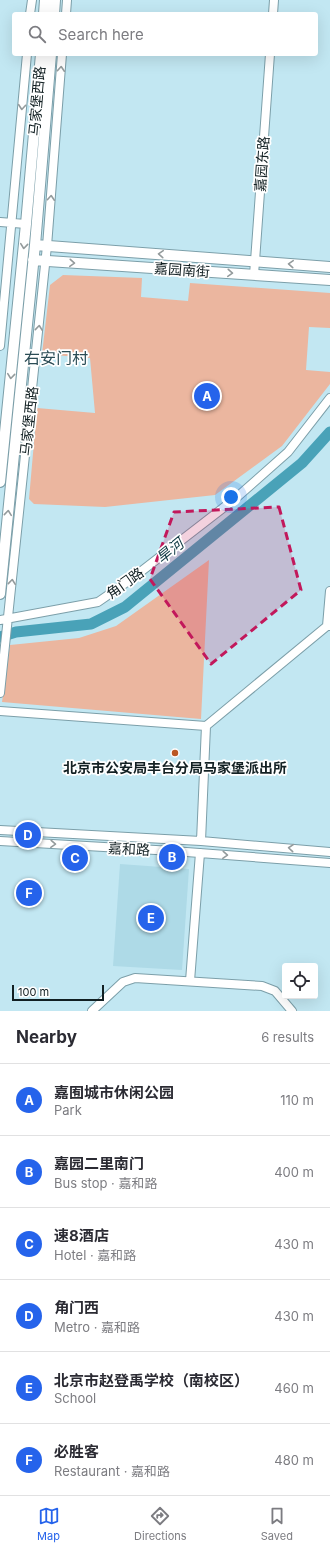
<!DOCTYPE html>
<html lang="en">
<head>
<meta charset="utf-8">
<style>
	:root { --surface:#fff; --page:#f7f7f7; --text:#2b2b33; --muted:#7c7c81; --line:#e1e1e2; --accent:#2563eb }
	body { margin:0; font-family:Inter,"Noto Sans SC",sans-serif; background:var(--page); color:var(--text) }
	.controls { position:absolute; right:12px; bottom:12px; display:grid; overflow:hidden; border-radius:4px; box-shadow:0 4px 16px #0002 }
	.controls button { width:36px; height:36px; display:grid; place-items:center; padding:0; border:0; border-bottom:1px solid var(--line); background:var(--surface); color:var(--text); font:20px sans-serif }
	.scale { position:absolute; left:12px; bottom:10px; width:92px; box-sizing:border-box; padding-left:4px; border:2px solid #122023; border-top:0; font-size:11px; line-height:14px; white-space:nowrap; color:#122023; -webkit-text-stroke:3px #fff; paint-order:stroke }
	.you { position:absolute; left:231px; top:497px; width:14px; height:14px; margin:-10px; border:3px solid #fff; border-radius:50%; background:#1a73e8; box-shadow:0 0 0 6px #1a73e833 }
	.badge { display:grid; place-items:center; width:26px; height:26px; border-radius:50%; background:var(--accent); color:#fff; font-size:13px; font-weight:700 }
	.pin { position:absolute; translate:-50% -50%; border:2px solid #fff; box-shadow:0 1px 4px #0006 }
	.list { margin:0; padding:0; list-style:none }
	h2 { display:flex; justify-content:space-between; align-items:center; height:52px; margin:0; padding:0 16px; font-size:17px }
	h2 small { font-size:13px; font-weight:400; color:var(--muted) }
	.list li { display:grid; grid-template-columns:26px 1fr auto; gap:12px; align-items:center; box-sizing:border-box; height:72px; padding:0 16px; border-top:1px solid var(--line) }
	.list b { display:block; font-size:15px; white-space:nowrap }
	.list p { margin:0; font-size:13px; white-space:nowrap; color:var(--muted) }
	.list em { font-size:13px; font-style:normal; color:var(--muted) }
	.icon { flex:none; width:22px; height:22px; fill:none; stroke:currentColor; stroke-width:2; stroke-linecap:round; stroke-linejoin:round }
	.map { position:relative; flex:none; width:330px; height:1011px; overflow:hidden }
	.search { position:absolute; background:var(--surface); box-shadow:0 4px 16px #0002; left:12px; right:12px; top:12px; height:44px; display:flex; align-items:center; gap:10px; box-sizing:border-box; padding:0 14px; border-radius:4px; color:var(--muted); font-size:15px }
	.sheet { height:484px; background:var(--surface) }
	nav { display:flex; justify-content:space-around; align-items:center; box-sizing:border-box; height:56px; border-top:1px solid var(--line); background:var(--surface); font-size:11px; color:var(--muted) }
	nav a { display:grid; justify-items:center; gap:2px }
	nav .on { color:var(--accent) }
	.map>svg:first-child { display:block }
	.built { fill:#aedae7 }
	.green { fill:#ebb69f }
	.lines { fill:none; stroke-linecap:round; stroke-linejoin:round }
	.river { stroke:#49a2b8; stroke-width:11 }
	.minor-casing { stroke:#7c9fa9; stroke-width:10 }
	.major-casing { stroke:#7c9fa9; stroke-width:12 }
	.minor { stroke:#fff; stroke-width:8 }
	.major { stroke:#fff; stroke-width:10 }
	.oneway { stroke:#949b9c }
	.marked { fill:#c2185b; fill-opacity:0.2; stroke:#c2185b; stroke-width:3; stroke-dasharray:8 5; stroke-linejoin:round }
	.poi-dot { fill:#bb5723; stroke:#fff; stroke-width:1.5 }
	.labels { text-anchor:middle; stroke-width:3.5; stroke-linejoin:round; paint-order:stroke }
	.street-label { font-size:14px; fill:#122023; stroke:#fff }
	.poi-label { font-size:14px; font-weight:bold; fill:#122023; stroke:#fff }
	.water-label { font-size:15px; font-style:italic; fill:#0d3741; stroke:#fff }
	.quarter-label { font-size:16px; fill:#2b4c55; stroke:#fff }
</style>
</head>
<body>
<div class="map">
<svg width="330" height="1011" viewBox="0 0 330 1011">
	<rect width="100%" height="100%" fill="#c2e7f2"/>
	<path class="built" d="M120,864l69,5 -7,101 -69,-4z"/>
	<path class="green" d="M63,275l79,3 -1,19 47,4 2,-18 140,10v35l-21,-1 -3,43 24,2v12l-48,62 -67,49 -110,12 -71,-3 -5,-5 8,-91 58,5 -5,-55 -48,-4 8,-69z
		M209,560l-8,159 -199,-17 8,-57 69,-7 37,-12z"/>
	<g class="lines">
		<path class="river" d="M0,637l16,-5 75,-8 34,-17 177,-144 28,-31"/>
		<defs>
			<path id="minor" d="M30,14l2,-14
				M66,14l1,-14
				M273,14l1,-14
				M0,222l26,2
				M254,275l16,-221
				M0,346l27,-292
				M0,620l98,-18 32,-22 106,-82 52,-46 42,-54
				M327,626l3,-35
				M0,693l47,-447 15,-192
				M0,711l206,15 121,-100h3
				M0,830l201,11 129,11
				M0,841l173,10 157,12
				M201,841l5,-115
				M190,981l10,-128
				M92,1011l31,-29 12,-4 127,8 13,5 17,20"/>
			<path id="major" d="M44,14l1,-14
				M54,14l1,-14
				M35,245l295,22
				M33,260l297,20
				M0,482l26,-258 15,-170
				M0,594l35,-349 16,-191"/>
		</defs>
		<use href="#minor" class="minor-casing"/>
		<use href="#major" class="major-casing"/>
		<use href="#minor" class="minor"/>
		<use href="#major" class="major"/>
	</g>
	<defs><path id="oneway-chevron" d="M-2-3.5L2.5 0L-2 3.5" fill="none" stroke-width="1.6" stroke-linecap="round" stroke-linejoin="round"/></defs>
	<g class="oneway">
		<use href="#oneway-chevron" transform="translate(61 69) rotate(-86)"/>
		<use href="#oneway-chevron" transform="translate(22 107) rotate(95)"/>
		<use href="#oneway-chevron" transform="translate(51 198) rotate(-86)"/>
		<use href="#oneway-chevron" transform="translate(24 246) rotate(96)"/>
		<use href="#oneway-chevron" transform="translate(161 254) rotate(-176)"/>
		<use href="#oneway-chevron" transform="translate(72 263) rotate(4)"/>
		<use href="#oneway-chevron" transform="translate(291 264) rotate(-176)"/>
		<use href="#oneway-chevron" transform="translate(230 273) rotate(4)"/>
		<use href="#oneway-chevron" transform="translate(39 328) rotate(-84)"/>
		<use href="#oneway-chevron" transform="translate(11 376) rotate(96)"/>
		<use href="#oneway-chevron" transform="translate(8 513) rotate(-84)"/>
		<use href="#oneway-chevron" transform="translate(12 582) rotate(-84)"/>
		<use href="#oneway-chevron" transform="translate(53 844) rotate(3)"/>
		<use href="#oneway-chevron" transform="translate(291 848) rotate(-175)"/>
		<use href="#oneway-chevron" transform="translate(225 855) rotate(4)"/>
	</g>
	<path class="marked" d="M279,507l22,83 -90,74 -61,-85 24,-67z"/>
	<circle class="poi-dot" cx="175" cy="753" r="4"/>
	<g class="labels">
		<g class="street-label">
			<text transform="translate(37 101) rotate(-85)" y="5">马家堡西路</text>
			<text transform="translate(262 164) rotate(-86)" y="5">嘉园东路</text>
			<text transform="translate(182 270) rotate(4)" y="5">嘉园南街</text>
			<text transform="translate(29 421) rotate(-84)" y="5">马家堡西路</text>
			<text transform="translate(125 583) rotate(-35)" y="5">角门路</text>
			<text transform="translate(129 849) rotate(3)" y="5">嘉和路</text>
		</g>
		<g class="poi-label">
			<text x="175" y="773">北京市公安局丰台分局马家堡派出所</text>
		</g>
		<g class="water-label">
			<text transform="translate(170 551) rotate(-39)" y="5">旱河</text>
		</g>
		<g class="quarter-label">
			<text x="56" y="364">右安门村</text>
		</g>
	</g>
</svg>
<div class="controls">
<button><svg class="icon" aria-label="locate" viewBox="0 0 24 24"><circle cx="12" cy="12" r="6"/><path d="M12 2v4M12 18v4M2 12h4M18 12h4"/></svg></button>
</div>
<div class="scale">100 m</div>
<div class="you"></div>
<div class="pin badge" style="left:207px;top:396px">A</div>
<div class="pin badge" style="left:172px;top:857px">B</div>
<div class="pin badge" style="left:75px;top:858px">C</div>
<div class="pin badge" style="left:28px;top:835px">D</div>
<div class="pin badge" style="left:151px;top:918px">E</div>
<div class="pin badge" style="left:29px;top:893px">F</div>
<div class="search"><svg class="icon" aria-label="search" viewBox="0 0 24 24"><circle cx="10" cy="10" r="6"/><path d="M15 15l6 6"/></svg>Search here</div>
</div>
<section class="sheet">
<h2>Nearby<small>6 results</small></h2>
<ul class="list">
<li><span class="badge">A</span><div><b>嘉囿城市休闲公园</b><p>Park</p></div><em>110 m</em></li>
<li><span class="badge">B</span><div><b>嘉园二里南门</b><p>Bus stop · 嘉和路</p></div><em>400 m</em></li>
<li><span class="badge">C</span><div><b>速8酒店</b><p>Hotel · 嘉和路</p></div><em>430 m</em></li>
<li><span class="badge">D</span><div><b>角门西</b><p>Metro · 嘉和路</p></div><em>430 m</em></li>
<li><span class="badge">E</span><div><b>北京市赵登禹学校（南校区）</b><p>School</p></div><em>460 m</em></li>
<li><span class="badge">F</span><div><b>必胜客</b><p>Restaurant · 嘉和路</p></div><em>480 m</em></li>
</ul>
</section>
<nav>
<a class="on"><svg class="icon" aria-label="map" viewBox="0 0 24 24"><path d="M3 6l6-2 6 2 6-2v14l-6 2-6-2-6 2zM9 4v14M15 6v14"/></svg>Map</a>
<a><svg class="icon" aria-label="directions" viewBox="0 0 24 24"><path d="M12 3l9 9-9 9-9-9zM9 14v-3h6M13 9l2 2-2 2"/></svg>Directions</a>
<a><svg class="icon" aria-label="saved" viewBox="0 0 24 24"><path d="M7 4h10v16l-5-4-5 4z"/></svg>Saved</a>
</nav>
</body>
</html>
